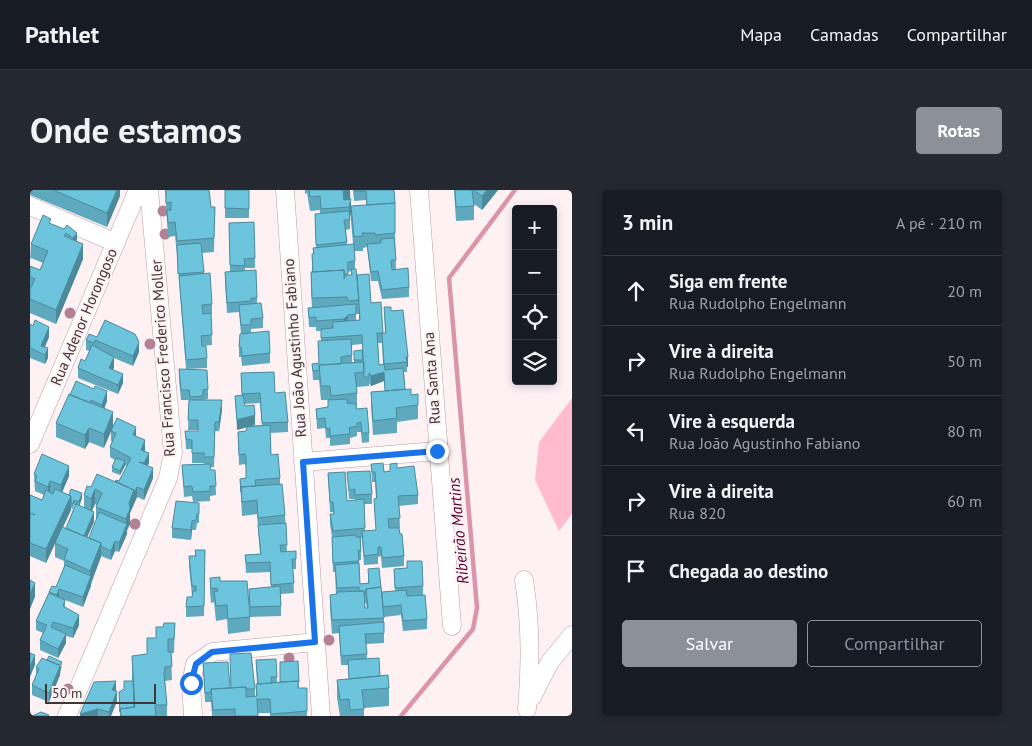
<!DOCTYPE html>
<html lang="pt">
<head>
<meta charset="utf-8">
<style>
	:root { --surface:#171b24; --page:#242831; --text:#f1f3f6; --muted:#9ea1a6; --line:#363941; --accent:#8c9099 }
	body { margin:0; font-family:"PT Sans",sans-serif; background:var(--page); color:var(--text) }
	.controls { position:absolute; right:15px; top:15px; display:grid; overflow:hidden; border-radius:5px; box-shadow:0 2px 8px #0003 }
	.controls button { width:45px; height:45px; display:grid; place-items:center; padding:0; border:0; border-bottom:1px solid var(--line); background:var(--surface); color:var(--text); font:25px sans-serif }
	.scale { position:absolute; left:15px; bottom:12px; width:111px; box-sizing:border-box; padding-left:5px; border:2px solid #413538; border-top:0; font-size:14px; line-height:18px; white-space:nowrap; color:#413538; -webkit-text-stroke:4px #fef1f4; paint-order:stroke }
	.stop { position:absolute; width:15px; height:15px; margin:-11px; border:4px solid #1a73e8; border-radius:50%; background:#fff }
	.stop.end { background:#1a73e8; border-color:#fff; box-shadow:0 1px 5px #0008 }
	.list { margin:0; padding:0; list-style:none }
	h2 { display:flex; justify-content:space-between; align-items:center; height:65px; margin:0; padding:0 20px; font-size:21px }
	h2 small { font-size:16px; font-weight:400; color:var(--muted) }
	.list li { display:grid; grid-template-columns:32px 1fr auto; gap:15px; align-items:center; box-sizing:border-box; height:70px; padding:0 20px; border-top:1px solid var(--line) }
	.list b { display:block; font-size:19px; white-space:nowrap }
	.list p { margin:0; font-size:16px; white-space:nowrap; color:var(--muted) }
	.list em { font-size:16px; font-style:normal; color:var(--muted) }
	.actions { display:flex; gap:10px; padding:15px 20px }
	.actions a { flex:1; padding:11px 0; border:1px solid var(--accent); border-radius:5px; text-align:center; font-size:18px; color:var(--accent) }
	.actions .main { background:var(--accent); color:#fff }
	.icon { flex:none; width:28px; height:28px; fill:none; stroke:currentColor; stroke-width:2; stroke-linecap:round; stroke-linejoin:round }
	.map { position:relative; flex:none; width:542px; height:526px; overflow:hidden; border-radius:5px }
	header { display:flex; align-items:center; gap:30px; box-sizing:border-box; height:70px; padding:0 25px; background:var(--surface); border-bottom:1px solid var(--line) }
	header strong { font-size:24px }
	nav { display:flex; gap:28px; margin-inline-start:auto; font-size:18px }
	.intro { display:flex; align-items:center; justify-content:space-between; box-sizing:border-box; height:120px; padding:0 30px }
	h1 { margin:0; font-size:35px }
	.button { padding:12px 22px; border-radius:5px; background:var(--accent); color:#fff; font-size:18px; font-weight:700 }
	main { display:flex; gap:30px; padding:0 30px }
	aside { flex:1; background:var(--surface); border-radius:5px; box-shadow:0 2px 8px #0003 }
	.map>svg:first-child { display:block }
	.green { fill:#ffbccf }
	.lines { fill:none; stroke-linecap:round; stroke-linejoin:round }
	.stream { stroke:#dc94aa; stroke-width:4.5 }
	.street-casing { stroke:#b99ca4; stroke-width:19 }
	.street { stroke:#fff; stroke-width:18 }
	.tree { fill:#b48094 }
	.wall { fill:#5ea9be; fill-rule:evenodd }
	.shaded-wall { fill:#4c8a9b }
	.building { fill:#6dc5dd; stroke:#4c8a9b }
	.route { stroke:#1a73e8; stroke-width:6 }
	.labels { text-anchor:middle; stroke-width:4; stroke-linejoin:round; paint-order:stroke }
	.street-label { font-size:15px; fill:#413538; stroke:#fef1f4 }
	.water-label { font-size:16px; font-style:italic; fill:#58002b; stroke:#fef1f4 }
</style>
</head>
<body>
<header>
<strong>Pathlet</strong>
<nav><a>Mapa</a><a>Camadas</a><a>Compartilhar</a></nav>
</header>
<div class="intro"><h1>Onde estamos</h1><a class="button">Rotas</a></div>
<main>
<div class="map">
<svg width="542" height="526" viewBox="0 0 542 526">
	<rect width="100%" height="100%" fill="#fef1f4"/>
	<path class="green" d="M542,208v116l-13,17 -24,-51 4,-38z"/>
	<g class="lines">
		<path class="stream" d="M371,526l72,-87 4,-21 -28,-330 66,-88"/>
		<defs>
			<path id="street" d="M255,0l36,526
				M389,0l33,436
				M0,16l86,37
				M0,254l108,-254
				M273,272l134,-11
				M494,390c7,44 7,85 3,129
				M502,507l18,-35 22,-27
				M37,526l101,-238 5,-25 -24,-263
				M163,526l-2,-33 4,-19 17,-12 103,-10"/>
		</defs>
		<use href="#street" class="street-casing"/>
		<use href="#street" class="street"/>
	</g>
	<g class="tree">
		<circle cx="133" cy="21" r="5.5"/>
		<circle cx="135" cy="44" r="5.5"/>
		<circle cx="40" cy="123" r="5.5"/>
		<circle cx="120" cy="154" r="5.5"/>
		<circle cx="105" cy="334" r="5.5"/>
		<circle cx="299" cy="450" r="5.5"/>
		<circle cx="259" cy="468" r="5.5"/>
		<circle cx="38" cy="499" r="5.5"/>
	</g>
	<path class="wall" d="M0,0h90v6l-13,31 -77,-32z
		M135,0h44l2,17h4l-1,45 -12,1 2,21 8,30v10h-1l1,31 -10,1 5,12v10l-21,1 22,20v10l-5,1 19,10 -3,21h-4l-1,36h-4l1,3h4l1,25 -6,1v5l-17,1 -1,-6 -8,1 -2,-32 22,-1v-1h-12v-14h-6l-1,-18h13v-1h-10l1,-30h-8l-2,-21v-10h7l-9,-114 -2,-19 -7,1z
		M195,0h24v28h-24z
		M275,0h45l1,23 -1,4v12l-4,1 1,15 6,-1 -2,-23v-15l15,-1v-5l-12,1 -1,-11h41l2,80 13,17v10l-27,2 -4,-18h-7l-4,-34 -4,1v3h-8v18l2,6 14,28 12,30h2l-1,-26 7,4 17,56h-1v5h-3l1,17 6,6 7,10v14l-21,3v11l-24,2 -2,-29v-14l14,-1 -1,-10 -13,5 -2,-3v3l-12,1v20l-1,1 13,25v9l-7,1 -1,-11h-4v4l-7,2v6l-20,2v-8h-4l-1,-10 -8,1 -1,-20 12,-2 2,-7h-9l-2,-20h-6l-1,-16 7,-1 -1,-22h3v-10h-5v-4h-7l-1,-19h4l-1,-21v-15h1v-18h1v-6l3,-1 -1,-33h5v-4l-10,1 -3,-18 -2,1zM321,81v4h-3v-3zM326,124h3v6h-3zM348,153h4l1,21 -4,1zM332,154l1,18 -1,-12 -8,1v11l-2,1v-18z
		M424,0h44l-16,20 -8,-6v16l-18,1z
		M199,33l26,35v10h-10v3l12,27v6l6,14v10l-12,1v4l19,20v10l-28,3 -1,-9h-2v-10l2,-13 -2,-22 -12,1 -2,-31v-10h5z
		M21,34l13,5 13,13 6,17 -27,65 -26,-11v-47l10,4 3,-7 -12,-5 -1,2 1,-16z
		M0,134l19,13 -4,10 3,11 -3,6 -15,-6z
		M67,147l42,15 -6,14 -19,-8v9l-1,3 10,13 -5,11 -40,-16v-10l7,-7 5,-10 -4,-1v-10z
		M211,183l34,20 13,29v10l-18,1 1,22 9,23v6l5,31 2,37 9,7v10h-3l1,24 -13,1v22l-31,1 -1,-28 22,-2 -1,-15 -24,1 -1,-18 15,-1 -3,-40 -15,2 -2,-37 6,-1v-10l-1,-4 -6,1 -1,-33 8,-1 1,-4 -10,3 -2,-34 7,-1zM230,213l2,22 -13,1 6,-1 -10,-19 -1,-2z
		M39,204l38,7 -3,8v39l-15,-6 -4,7 -29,-12v-14z
		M81,241l25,6 9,13 -1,1 5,12 -2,3 6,12 -9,22 -7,-3 -7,16v11l-3,6v4l-8,18 -4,-1 -4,9 -10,-4 -18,51 -18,-7v8l14,17 -6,13 -7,-2v7l-8,15 -18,-8v-10l3,-7 -7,-3v-9l13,-29 7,-5 8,-19v-7l-9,-4v-14l3,-7 -12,27 -16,-7v-61l12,5 2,-5 -9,-4 -1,-17 35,2 -7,16 7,3 13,3 -3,8 5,2v-13l7,-8 28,-6 8,-15 -2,-1 -5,10 -8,-3v-5l3,-7 -5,-3v-10l2,-6h-1zM65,314l2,1 -1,2v14l-7,17 -2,-1 7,-15 -2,-11zM44,315h1l-9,23 -3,-1 8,-17v-2l2,1z
		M341,274l13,8 6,-1 7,-3 21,27v9l-19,2 1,22h-1l5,28v10l-22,2 -1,-12 -3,1v7l-14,1 -2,-27h-1v22h-2l1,24 8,-1v-14l14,23 13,-1 -1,-22 29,17v9l4,24v10l-24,2 -2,-16 -17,2v26l-18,1 1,14 22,30v18l-25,2v8h-24l-3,-18v-18l12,-1 -1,-14h-7l-2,-32 -7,1 -2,-25v-14h6l-1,-23h-2l-1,-25v-10l-2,-13v-10h3v-2h-3l-2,-39 19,28 8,-1v-1h-6l-2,-27 25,22v10h-8l1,27 11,-1 -2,-31h2l-1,-17h-3zM335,413h1l1,5h-2z
		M146,311l23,12v10h-2l-1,7h-4l-1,10 -19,-2v-10z
		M165,360h10l-1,66 -18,1v-10l6,-11 -3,-30v-10h6z
		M180,388l10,3 30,36v14l-22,3 -1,-15 -11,2 -2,-19 -3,1 -1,-11z
		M145,433l-1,30h-3l1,27 -7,1 2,24v11h-47l-1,-24 5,-3 8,-8v-25l15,-2 16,-27z
		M226,470l21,17v5h3l18,-21 1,27h8v28h-37v-3h-12v3h-46l-1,-14h-6l-2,-39 27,25 25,1v7h1v-12h1z
		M6,477h26l-2,3v5l-11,27 -17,-7v-10l4,-10z
		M86,501l1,10 -6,15h-31z"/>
	<path class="shaded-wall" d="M87,0h3v6l-13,31v-14z
		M317,0h3v12l1,-3v14l-2,8v-14l-6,-2v-14z
		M457,0h11l-16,20v-14z
		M47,43v14l-4,5v-14z
		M53,54v15l-27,65v-14z
		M318,125v10l-4,4v-10z
		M19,137v10l-7,16 -1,-7z
		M109,152v10l-6,14v-10z
		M18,158v10l-3,6v-9z
		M84,167v10l-5,11v-10z
		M376,167h2v10h-1z
		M354,182v9l-13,5v-10z
		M93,184v9l-5,11v-9z
		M77,201v10l-5,13v-9z
		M192,210v10l-3,21v-9z
		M83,222v15l-9,21v-14z
		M225,225v10l-18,5v-10z
		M106,237v9l-3,-1z
		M59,238v14l-4,7v-14z
		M115,250v10l-4,10v-10z
		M119,263v10l-5,10v-10z
		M95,271v5l-5,9v-4z
		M39,276v10l-8,19v-10z
		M123,278v10l-9,22v-10z
		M20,291v10l-2,5v-9z
		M107,297v10l-7,16v11l-3,6v4l-8,18v-9l7,-15v-9l3,-16 5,-13z
		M65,299v15l-4,9v-14z
		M52,303v5l-3,9v-5z
		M41,306v14l-25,53v-14z
		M64,322v10l-12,27v-9z
		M162,331v9l-1,10v-10z
		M85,351v10l-4,9v-9z
		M71,353v14l-10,26v3l-8,21v-10l7,-18v-8z
		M5,393v14l-5,12v-15z
		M29,399v9l-2,7v-10z
		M49,425v10l-6,13v-10z
		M36,444v9l-8,15v-9z
		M5,465v10l-5,12v-10z
		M32,472l-2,13 -11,27v-9z
		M86,491v10l-4,-1z
		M87,501v10l-6,15h-2v-4z
		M68,519v7h-18v-2z"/>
	<path class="building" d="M23,0h64l-10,23z
		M136,0h43l2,17h4l-1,31 -37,3 -2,-19 -7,1 -1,-13h4v-8l-5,1z
		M195,0h24v19l-24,-1z
		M279,0h38l-4,1 1,9 7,-1 -2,8 -28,2 -1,-13 -10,1z
		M324,0h40l1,13 -28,2 -1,-14h-12z
		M425,0h17l2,16 -18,1z
		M444,0h13l-5,6z
		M365,13v30l-20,2v-2h-13l1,3 -9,1 -3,-31z
		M319,21l1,9h-6l3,22 -31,3 -1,-31z
		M13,25l8,4 -2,4 15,6 3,-4 10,8 -4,5 -7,-5 -2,3 19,8 -27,66 -26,-11v-10l5,-10 -5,-2v-11l10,4 8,-19 -17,-7z
		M224,32l1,36 -11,1 1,7 -15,-1 -1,-42z
		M364,48l2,22h-5l1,10 16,-2 1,19 -27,3 -4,-19 -7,1 -4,-28 14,-1v-4z
		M171,53l3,29 -26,2 -1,-29z
		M324,54l1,17 -7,1v12h-4v-4l-31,2 -1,-18h2l-1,-6z
		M321,79h5l3,31 -11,1 -1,-4 -35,1 -1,-26 33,-2v9l2,-4h6z
		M226,80l1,28h-6v3l-24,2 -2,-31z
		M180,83l2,31 -10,1 1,9 8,-1 1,22 -11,1 1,10h4l1,12 -21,2 -7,-84z
		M339,84l2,29 10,-1 2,31h-6l2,32 5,-1 1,6 18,-2 2,21 -20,2 -1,-19 -13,4 -2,-3v4h-5l-2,-42 -41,3v-9l12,-1v-6l27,-2 -3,-45z
		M231,113l2,15 -12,1v6h-10l-2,-20z
		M326,114v10l-8,1 -4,4 -28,2v-4l-7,1 -1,-10z
		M354,117h7v4l12,-1 5,47h-2l1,5 -23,2 -2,-31h4z
		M5,130l14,7 -8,19 7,2 -3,7 -15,-7v-24l3,2z
		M75,130l30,14 4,8 -6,14 -38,-16 -1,3 -8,-3 3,-6 8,3z
		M239,141l1,22 -28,3 -1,-9h-2l1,-13z
		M321,149l1,16 -11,2v7l-22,1v5l-6,1 -1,-7 7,-1 -1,-22z
		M62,155l22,12 -5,11 14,6 -5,11 -40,-17 3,-9 4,2z
		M332,160l1,10h-9v-9z
		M334,172v10l-9,1 2,20 -26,3 -1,-10h-9l-2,-21z
		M149,179l28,1 1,19 -5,1v6l-13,1 -1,-7h-8z
		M244,182l1,21 10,-1 3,30 -26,1 -2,-30 -18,1 -1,-21z
		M46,191l18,8 1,-3 12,5 -5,14 -11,-5 -1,3 -20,-8z
		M381,199v6l7,-1v11l-22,3 1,10 -24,3 -2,-29z
		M39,204l44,18 -9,22 -15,-6 -4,7 -29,-12z
		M213,205l2,11 9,-1 1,10 -18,5 -2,-24z
		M317,209v4l9,1v5l11,-1 2,25h-7l-1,-11 -4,1v3l-8,2 1,6 -20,2v-8l-4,1 -1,-11 -8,1 -1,-10 12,-2v-7z
		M159,210h33l-3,22h-4l-1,35h-10v-4h-12v-13l-6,-1 -1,-8h13v-11h-10z
		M87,228l19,9 -3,8 12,5 -4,10 8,3 -5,10 -5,-1 14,6 -9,22 -7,-3 -3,7v-4l-19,-9 1,-1 3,1 12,-23 -21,-11 6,-14 -5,-2z
		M240,235l1,30 7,-1 2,24 -25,2 1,6 -15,1v5l-1,-13 6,-1v-20l-1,-4 -6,1 -1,-23 8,-1 1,-4z
		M12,264l27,12 -8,19 -11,-4 -2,6 -13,-6 2,-5 -3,-2z
		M86,268l9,3 -5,10 -8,-4z
		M353,273l1,9 6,-1v-7l7,-1v5l17,-2 4,29 -20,1 2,22 -12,1 1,9h10l1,6h2l2,22 -22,2 -1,-11h-3v7l-14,2 -2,-25 14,-1 -2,-31 3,-1 -2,-26h-3l-1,-8z
		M180,274l1,6h4l1,16h-6v5l-17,1 -1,-6 -8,1 -2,-22z
		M340,281l2,23 -17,1v-6l-6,1 -2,-18z
		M315,282l2,29 17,-2 1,29 -32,3 -3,-17h4l-1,-12h-3l-2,-29z
		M67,284l37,16 -5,13 1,6 -4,10 -30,-12 6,-14 -7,-4 -4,10 -7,-4 3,-9 4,1z
		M252,294l3,31 -27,3 -1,-18 -15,2 -1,-15z
		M25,299l16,7 -25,53 -16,-6v-30l5,2 -5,-2v-18l12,5 4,-10 7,4z
		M41,299l11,4 -3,9 -5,-2 -1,4 -2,-1v-7l-2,-1z
		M146,311l23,2v11h-2l-1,6 -4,1 -1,9 -19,-2z
		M46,314l18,8 -10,24 -18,-8z
		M69,322l28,12 -8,19 -4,-2 -4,10 -10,-5v-3l-12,-5z
		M256,333l1,22h-7l1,7 15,-1v8h-4l2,24 -23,2 -1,-23 -24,1 -1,-8 16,-1 -3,-29z
		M32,337l39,16 -11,28 -26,-12 4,-10 -13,-6z
		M326,345v2h4l1,14 -3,-1 1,11 -26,2 -1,-26z
		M165,360h10l-1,56 -18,1 1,-10h5l1,-6h3v-5h-4l-3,-30h7z
		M377,371h15l1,25 -28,2 -1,-19 13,-1z
		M329,373l1,21 9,-1 -1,-14 11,-1 2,19 -15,2v4h-2v-2h-5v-4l-22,1 -2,-23z
		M35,375l26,11 -8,21 -24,-8 -2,6 -8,-3 3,-6 4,1z
		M190,387v4h27l3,36 -22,2 -1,-14 -11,1 -2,-15h4l-1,-3 -6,1 -1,-11z
		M0,390l5,3 -5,11z
		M250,396l1,20 -31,1 -1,-18z
		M351,397l3,31 -52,2 -2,-25 7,-1v-2l27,-1 1,17h3l-2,-19z
		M376,400l1,6 18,-1 2,24 -24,2 -2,-16 -18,2 -1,-15z
		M19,403l16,7 -2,6 16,9 -6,13 -20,-6 -2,5 15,7 -8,15 -18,-9 7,-15 -11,-4z
		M354,432v11l-19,1 2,20 -26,2 -2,-30z
		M134,433h11l-1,16h-6v13h3l1,14 -7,1 -1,7 3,31h-12l1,11h-35l-1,-7 15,-2 -3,-51 15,-2v-16h9v-11h7z
		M0,463l5,2 -5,12z
		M221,463l4,36h-9v-2l-15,1 -1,-34z
		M19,466l13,6 -2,3 -13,-5z
		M12,468l18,8 -11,27 -17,-8 7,-16 -3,-2z
		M349,468l1,18 -31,3 -1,-19z
		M246,469l1,18h-6l1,6 -14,1 -2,-24z
		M268,471l1,21h-1v-1l-18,1v-20z
		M198,472l2,26 -19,1v3l-6,1 -2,-30z
		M358,485l1,13 -27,2 2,19 -14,1 -1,-11 -9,1 -3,-20z
		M86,491l-4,9 5,1 -8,21 -11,-3 -18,5 14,-32z
		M94,491h9l1,26 -14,2v3l-1,-20 5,-3z
		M268,491v7h9v23l-36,3 -1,-15h-13l1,17h-23v-7l-22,1 -2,-21 35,-2v10l11,-1 -1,-12z
		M11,522l8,3 -1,1h-16z"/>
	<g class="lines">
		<path class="route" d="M161,493l5,-19 16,-12 103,-10 -12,-180 134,-11"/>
	</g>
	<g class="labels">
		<g class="street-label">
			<text transform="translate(54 127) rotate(-67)" y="5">Rua Adenor Horongoso</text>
			<text transform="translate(265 158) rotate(-94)" y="5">Rua João Agustinho Fabiano</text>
			<text transform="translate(133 168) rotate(-94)" y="5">Rua Francisco Frederico Moller</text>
			<text transform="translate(402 188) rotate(-94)" y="5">Rua Santa Ana</text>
		</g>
		<g class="water-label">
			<text transform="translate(428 341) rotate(-95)" y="6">Ribeirão Martins</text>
		</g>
	</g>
</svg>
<div class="controls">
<button>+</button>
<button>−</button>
<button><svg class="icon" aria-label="locate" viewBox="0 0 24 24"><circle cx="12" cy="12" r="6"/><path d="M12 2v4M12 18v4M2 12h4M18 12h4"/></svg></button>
<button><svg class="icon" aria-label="layers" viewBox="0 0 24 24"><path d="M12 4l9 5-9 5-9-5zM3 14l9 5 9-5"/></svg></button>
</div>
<div class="scale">50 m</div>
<div class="stop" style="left:161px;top:493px"></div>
<div class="stop end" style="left:407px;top:261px"></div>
</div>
<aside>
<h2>3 min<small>A pé · 210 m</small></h2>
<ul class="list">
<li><svg class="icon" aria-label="ahead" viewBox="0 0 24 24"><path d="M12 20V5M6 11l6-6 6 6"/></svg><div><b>Siga em frente</b><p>Rua Rudolpho Engelmann</p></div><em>20 m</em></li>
<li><svg class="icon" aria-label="right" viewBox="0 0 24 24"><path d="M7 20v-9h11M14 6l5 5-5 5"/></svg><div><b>Vire à direita</b><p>Rua Rudolpho Engelmann</p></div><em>50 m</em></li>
<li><svg class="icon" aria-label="left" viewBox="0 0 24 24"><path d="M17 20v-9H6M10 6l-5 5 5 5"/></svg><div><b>Vire à esquerda</b><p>Rua João Agustinho Fabiano</p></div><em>80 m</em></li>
<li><svg class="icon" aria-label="right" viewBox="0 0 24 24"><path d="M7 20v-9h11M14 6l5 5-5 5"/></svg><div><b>Vire à direita</b><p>Rua 820</p></div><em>60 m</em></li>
<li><svg class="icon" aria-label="arrive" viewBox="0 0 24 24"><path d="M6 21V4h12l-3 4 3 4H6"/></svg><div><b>Chegada ao destino</b></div></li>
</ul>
<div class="actions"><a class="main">Salvar</a><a>Compartilhar</a></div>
</aside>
</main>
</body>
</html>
